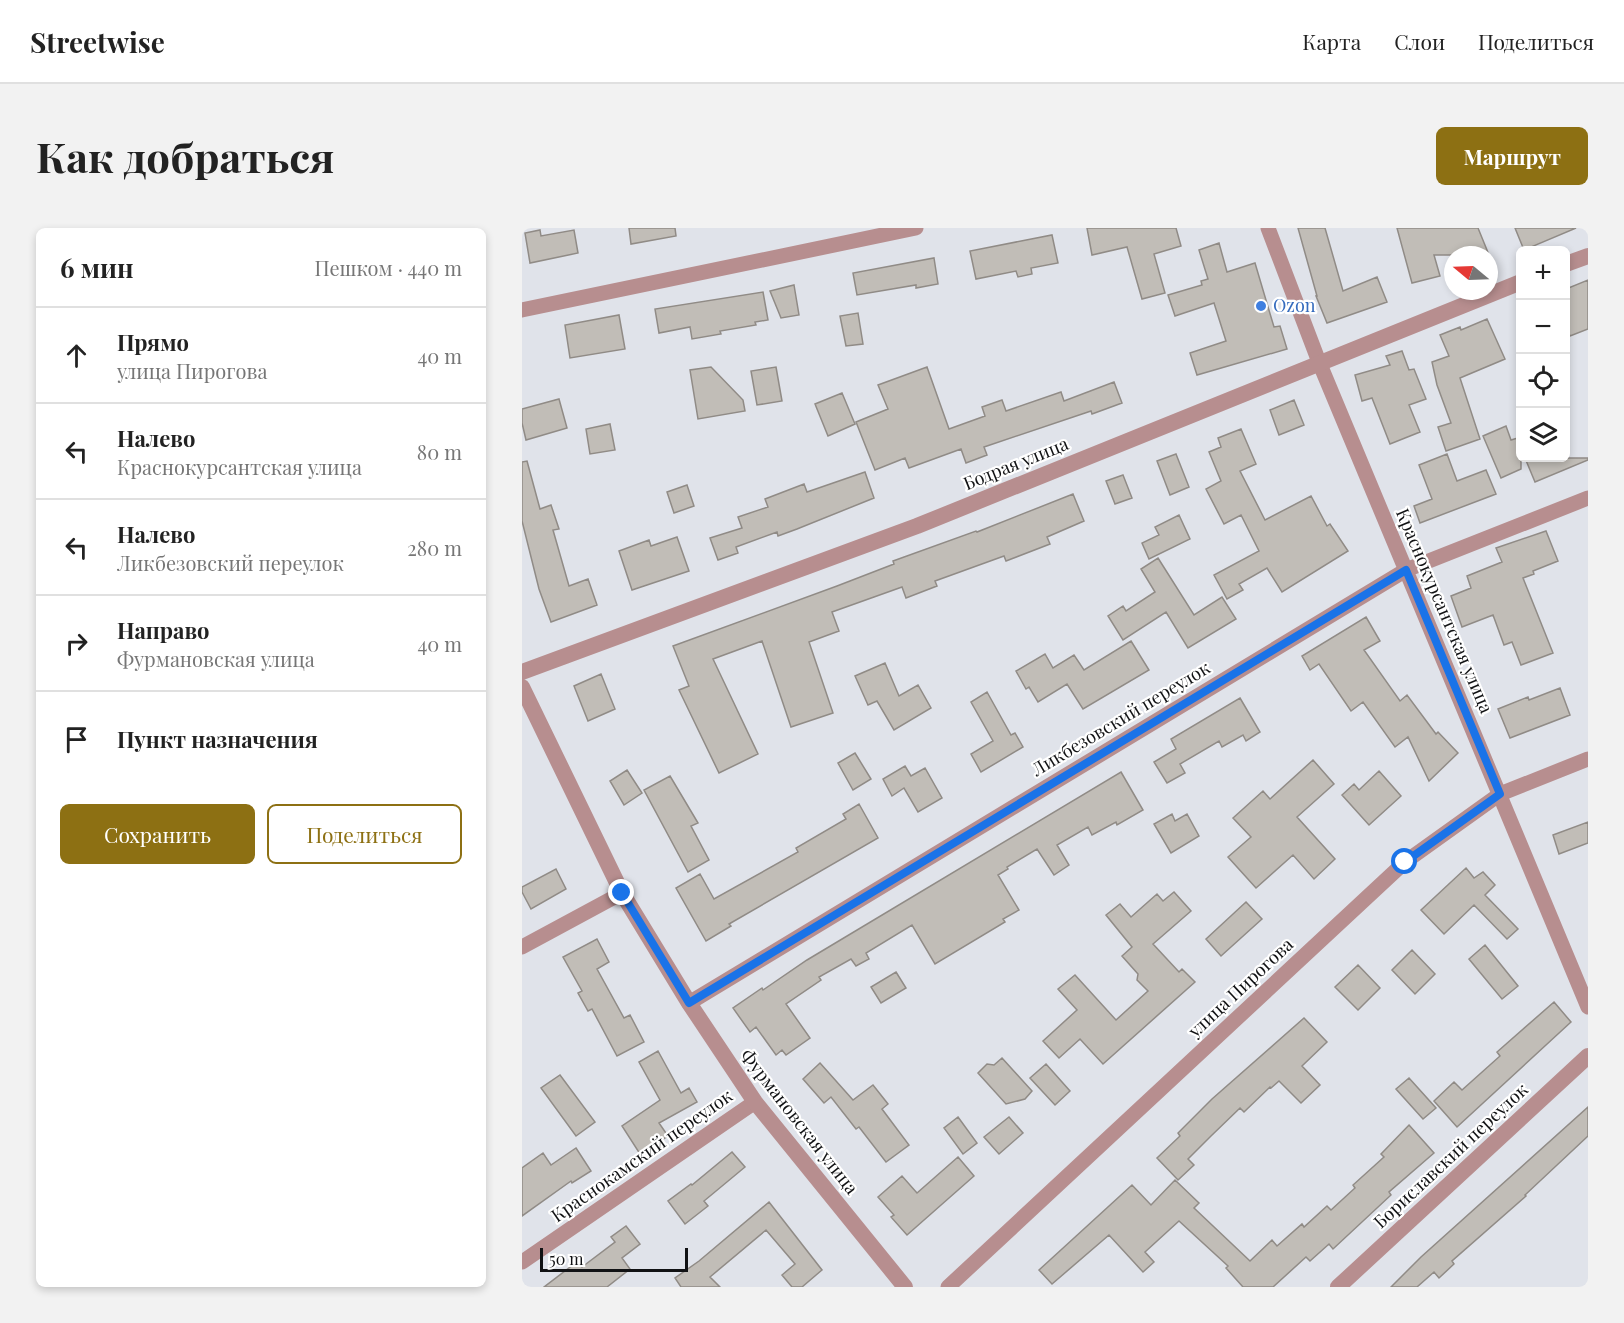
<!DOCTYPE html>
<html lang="ru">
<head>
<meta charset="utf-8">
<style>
	:root { --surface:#fff; --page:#f2f2f2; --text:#222; --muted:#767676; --line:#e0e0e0; --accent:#8d7013 }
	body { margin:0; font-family:"Playfair Display",serif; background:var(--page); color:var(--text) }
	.controls { position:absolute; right:18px; top:18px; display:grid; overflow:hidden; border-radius:9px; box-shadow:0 3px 9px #0003 }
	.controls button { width:54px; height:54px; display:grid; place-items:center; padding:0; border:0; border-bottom:2px solid var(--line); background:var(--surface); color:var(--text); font:30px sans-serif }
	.compass { position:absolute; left:922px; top:18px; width:54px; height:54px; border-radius:50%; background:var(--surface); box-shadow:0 3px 9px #0003; rotate:289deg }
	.scale { position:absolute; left:18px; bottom:15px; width:148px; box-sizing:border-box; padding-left:6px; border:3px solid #111214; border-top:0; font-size:16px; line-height:21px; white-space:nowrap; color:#111214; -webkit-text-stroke:4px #fff; paint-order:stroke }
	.stop { position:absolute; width:18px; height:18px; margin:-14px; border:4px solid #1a73e8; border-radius:50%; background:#fff }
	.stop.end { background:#1a73e8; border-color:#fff; box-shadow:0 2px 6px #0008 }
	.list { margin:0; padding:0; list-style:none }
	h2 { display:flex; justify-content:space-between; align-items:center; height:78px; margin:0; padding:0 24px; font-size:26px }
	h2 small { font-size:20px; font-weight:400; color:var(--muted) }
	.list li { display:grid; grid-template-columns:39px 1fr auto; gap:18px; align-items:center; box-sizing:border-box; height:96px; padding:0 24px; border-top:2px solid var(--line) }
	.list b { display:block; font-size:22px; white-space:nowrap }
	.list p { margin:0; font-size:20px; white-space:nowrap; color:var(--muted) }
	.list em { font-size:20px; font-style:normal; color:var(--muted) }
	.actions { display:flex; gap:12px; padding:18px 24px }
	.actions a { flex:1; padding:14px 0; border:2px solid var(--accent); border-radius:9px; text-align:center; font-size:21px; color:var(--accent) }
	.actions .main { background:var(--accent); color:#fff }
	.icon { flex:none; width:33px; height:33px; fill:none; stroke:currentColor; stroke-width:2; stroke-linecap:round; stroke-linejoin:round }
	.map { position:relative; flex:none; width:1066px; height:1059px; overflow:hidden; border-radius:9px }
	header { display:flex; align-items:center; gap:36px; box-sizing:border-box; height:84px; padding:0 30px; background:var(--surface); border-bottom:2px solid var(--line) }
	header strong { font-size:28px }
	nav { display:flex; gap:33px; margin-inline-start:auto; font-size:21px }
	.intro { display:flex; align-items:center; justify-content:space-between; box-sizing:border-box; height:144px; padding:0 36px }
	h1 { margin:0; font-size:42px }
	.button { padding:15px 27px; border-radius:9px; background:var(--accent); color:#fff; font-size:21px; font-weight:700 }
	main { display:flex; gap:36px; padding:0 36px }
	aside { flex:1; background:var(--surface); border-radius:9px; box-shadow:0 3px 9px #0003 }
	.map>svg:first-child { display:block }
	.building { fill:#c1bdb7; stroke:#908b86; stroke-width:1.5 }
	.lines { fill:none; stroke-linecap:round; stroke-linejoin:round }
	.minor { stroke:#b78e8f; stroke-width:15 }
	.tertiary { stroke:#b78e8f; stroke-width:16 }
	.route { stroke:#1a73e8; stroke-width:8 }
	.shop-dot { fill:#3f7fe0; stroke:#fff; stroke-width:2 }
	.labels { text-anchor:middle; stroke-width:4.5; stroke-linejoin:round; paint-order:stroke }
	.shop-label { font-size:18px; fill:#366cbe; stroke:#fff; text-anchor:start }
	.street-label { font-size:18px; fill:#111214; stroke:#fff }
</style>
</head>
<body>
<header>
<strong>Streetwise</strong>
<nav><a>Карта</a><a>Слои</a><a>Поделиться</a></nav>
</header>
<div class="intro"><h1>Как добраться</h1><a class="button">Маршрут</a></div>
<main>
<aside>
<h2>6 мин<small>Пешком · 440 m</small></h2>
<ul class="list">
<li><svg class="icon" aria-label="ahead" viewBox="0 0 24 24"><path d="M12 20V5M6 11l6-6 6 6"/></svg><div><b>Прямо</b><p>улица Пирогова</p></div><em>40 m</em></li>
<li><svg class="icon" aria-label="left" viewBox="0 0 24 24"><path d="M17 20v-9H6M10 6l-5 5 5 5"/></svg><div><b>Налево</b><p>Краснокурсантская улица</p></div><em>80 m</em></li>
<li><svg class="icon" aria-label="left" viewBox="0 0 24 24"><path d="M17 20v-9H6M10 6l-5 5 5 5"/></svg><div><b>Налево</b><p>Ликбезовский переулок</p></div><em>280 m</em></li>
<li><svg class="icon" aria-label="right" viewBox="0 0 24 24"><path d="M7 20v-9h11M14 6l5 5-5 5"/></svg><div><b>Направо</b><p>Фурмановская улица</p></div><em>40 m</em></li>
<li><svg class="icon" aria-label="arrive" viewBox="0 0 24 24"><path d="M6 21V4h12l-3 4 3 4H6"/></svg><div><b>Пункт назначения</b></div></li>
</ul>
<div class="actions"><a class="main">Сохранить</a><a>Поделиться</a></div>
</aside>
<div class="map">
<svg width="1066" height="1059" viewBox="0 0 1066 1059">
	<rect width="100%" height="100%" fill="#e0e3ea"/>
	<path class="building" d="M107,0h46l1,8 -45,8z
		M565,0h89l5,18 -27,8 11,39 -23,6 -15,-52 -35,8z
		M776,0h27l18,63 34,-14 10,25 -60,21 -11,-27h1z
		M875,0h81l11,27h-55l6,21 -28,7z
		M993,0h61l-52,22z
		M18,2l1,6 33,-6 4,23 -48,10 -5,-30z
		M530,7l6,28 -27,5 1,6 -14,3 -2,-6 -40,8 -6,-28z
		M697,15l8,29 28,-9 19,64 6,-1 7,23 -90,26 -7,-22 36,-12 -12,-38 -39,13 -7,-21 34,-10 -1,-4 7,-2 -9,-29z
		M412,30l4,26 -22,4v-3l-59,10 -4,-22z
		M1066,52v49l-18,7 -4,-11v-36z
		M272,57l5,30 -18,3 -11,-27z
		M241,64l5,28 -13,2 1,3 -36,6 1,3 -29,5 -2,-12 -31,6 -4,-24z
		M336,85l5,31 -17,2 -6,-30z
		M97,87l6,34 -55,9 -5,-33z
		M965,91l18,40 -45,19 20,61 -34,12 -8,-24 13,-4 -14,-38 -5,-23 17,-6 -9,-21 20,-8 1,3z
		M880,123l7,19 5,-1 12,30 -17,6 11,27 -30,12 -18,-46 -10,3 -7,-26 35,-10 -4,-9z
		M189,139l32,33 2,11 -47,8 -8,-49z
		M254,139l6,34 -25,4 -6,-34z
		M405,139l22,62 36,-13 -3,-9 20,-7 4,11 55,-19 3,9 50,-19 8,21 -30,11 -1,-3 -107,36 3,8 -21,8 -5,-14 -52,19 -4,-10 -30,12 -19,-48 32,-13 -10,-24z
		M320,165l13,31 -27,12 -13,-32z
		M37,171l8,29 -41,12 -4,-17v-14z
		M772,172l10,25 -25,10 -9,-25z
		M88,196l5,26 -25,4 -4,-25z
		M984,198l5,14 10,-3v32l-20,9 -18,-42z
		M719,201l15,35 -16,7 25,49 46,-24 16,30 3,-2 18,27 -66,41 -15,-24 -28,16 4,6 -16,9 -13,-24 45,-24 -18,-36 -17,9 -18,-35 15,-8 -12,-29 12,-5 -3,-9z
		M654,226l13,33 -19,8 -13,-34z
		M925,226l10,27 29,-11 10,24 -76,29 -6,-17 18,-7 -13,-34z
		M1003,230h63v2l-53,22z
		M5,233l13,48 11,-4 8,24 -6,1 16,56 19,-7 9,26 -46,17 -12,-33 -17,-68v-59z
		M343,244l9,26 -77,31 -19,7 -1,-4 -41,15 2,6 -20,7 -8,-22 32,-10 -4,-11 30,-10 -3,-8 39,-15 3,8z
		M601,247l9,23 -17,6 -9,-23z
		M165,257l7,21 -20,7 -7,-21z
		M551,266l11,27 -37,16 3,7 -44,17 -2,-5 -69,25 2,5 -31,12 -4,-11 -70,25 7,19 -30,11 24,71 -42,14 -29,-86 -49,18 45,95 -39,19 -40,-83 10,-4 -16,-40 164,-60 57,-22 -1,-3 83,-30 1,1z
		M657,287l11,24 -41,20 -7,-16 17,-8 -4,-8z
		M1024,303l12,30 -25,10 1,3 -11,4 30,75 -32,12 -9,-23 -8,3 -11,-30 -31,12 -11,-31 20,-8 -4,-12 35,-14 -6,-14z
		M155,309l12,34 -57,19 -13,-39 30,-11 2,6z
		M636,330l36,57 28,-18 14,22 -48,29 -22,-36 -43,28 -15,-24 15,-10 3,5 29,-19 -14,-23z
		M844,389l14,24 -16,9 36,51 7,-6 29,39 2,-2 20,21 -29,28 -21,-44 -13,10 -32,-45 -12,9 -32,-47 -9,6 -8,-14z
		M609,413l18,29 -66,39 -16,-25 -29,18 -9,-15 -3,2 -10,-18 29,-17 8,14 21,-13 10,15z
		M363,435l14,33 19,-11 13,23 -37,22 -17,-29 -9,4 -13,-29z
		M79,446l14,35 -27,12 -14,-35z
		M1038,460l10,27 -60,23 -12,-29 30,-12 1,3z
		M465,464l24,43 4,-2 8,14 -42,25 -10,-18 22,-13 -22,-39z
		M718,470l20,34 -14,9 -3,-6 -21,12 -3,-6 -39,23 5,9 -18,10 -13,-21 22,-13 -5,-10z
		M333,525l16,26 -18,11 -15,-27z
		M791,532l21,24 -37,33 38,42 -21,20 -21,-24 -37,33 -28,-31 23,-20 -18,-19 30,-27 7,8z
		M383,538l6,10 14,-8 17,30 -24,14 -14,-24 -12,8 -9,-17z
		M105,542l15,23 -18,12 -14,-24z
		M857,543l22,25 -32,29 -27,-30 12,-11 5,6z
		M599,544l22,38 -26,15 -1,-3 -24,13 -4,-8 -31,18 12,20 -15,10 -17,-26 -30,18 1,2 -10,6 21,35 -16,9 2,3 -70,42 -23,-39 -46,28 3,6 -13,7 -5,-7 -32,18 2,3 -35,24 24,34 -24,17 -4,-5 -6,5 -20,-28 -6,5 -17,-24 29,-20 1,2 44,-30z
		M148,548l28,47 -7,3 18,34 -21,12 -44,-82z
		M337,576l19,34 -149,86 2,2 -25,15 -30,-53 24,-14 14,25 84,-47 -2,-4 50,-29 -3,-5z
		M650,586l3,7 12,-7 12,22 -28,17 -17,-29z
		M1066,594v21l-29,11 -6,-19z
		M944,640l8,10 9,-6 12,13 -10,10 33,34 -11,10 -33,-34 -30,29 -23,-24z
		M34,641l10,20 -35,20 -9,-17v-5z
		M652,664l17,19 -38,33 26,28 3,-3 13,13 -92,82 -23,-25 -21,19 -16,-17 34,-31 -19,-21 17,-14 41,45 32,-29 -11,-11 1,-6 -16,-18 10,-9 -26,-32 14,-11 11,13 26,-23 6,7z
		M724,674l16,17 -41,37 -15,-17z
		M75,711l12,23 -12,7 27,49 6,-3 14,27 -27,14 -25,-47 -4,2 -10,-18 4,-2 -19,-34z
		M963,717l33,41 -16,13 -33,-40z
		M890,722l23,24 -20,20 -23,-24z
		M836,737l22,23 -22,22 -23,-23z
		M374,744l10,16 -25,15 -10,-16z
		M1032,774l17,20 -114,105 -23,-26 20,-19 8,8 38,-34 -3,-4z
		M782,790l23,24 -25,24 18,19 -19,18 -22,-22 -8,7 -1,-1 -26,25 -4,-4 -29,28 -23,23 6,6 -16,15 -21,-22 23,-22 -2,-3 34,-34z
		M136,823l23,42 8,-5 8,14 -38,21 9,13 -28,18 -18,-28 38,-26 -21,-38z
		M480,830l30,33 -7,8 -19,5 -28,-31 9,-9 7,1z
		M298,835l33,37 20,-15 15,19 -6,5 27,36 -23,17 -27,-35 -3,2 -25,-32 -7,6 -21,-24z
		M524,836l24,27 -15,14 -25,-27z
		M38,847l35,47 -19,14 -35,-48z
		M887,850l27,30 -13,11 -27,-30z
		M1066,879v29l-63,59 1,1 -74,65 2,3 -15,14 -5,-6 -17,15h-26l30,-30z
		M436,889l19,26 -14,11 -19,-26z
		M487,889l14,16 -24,21 -15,-17z
		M887,897l25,28 -45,39 2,3 -58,54 -4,-5 -19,17 -4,-4 -33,30h-30l-17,-19 2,-2 -49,-45 -34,31 9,10 -11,10 -34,-37 -57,49 -13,-14 93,-85 19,20 24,-25 24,23 -5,5 56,53 22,-21 5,6 25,-22 2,3 23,-21 4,4 24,-22 -2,-3 31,-28 -3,-3z
		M54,920l15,23 -19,12 -1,-2 -49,35v-48l21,-15 8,12z
		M210,924l13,15 -41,34 4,5 -23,18 -17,-23 23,-17 1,1z
		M436,929l16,19 -67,59 -16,-18 3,-2 -16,-18 24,-21 15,17z
		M247,974l53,68 -20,17h-10l-10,-12 13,-11 -29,-34 -56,47 10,10h-39l-6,-9 24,-17z
		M104,998l14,18 -18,14 8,11 -23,18h-63l34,-26 4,6 33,-25 -4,-5z"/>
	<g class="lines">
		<path class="minor" d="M746,0l51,134 269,645
			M0,82l394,-82
			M0,719l100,-54
			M167,775l717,-433 182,-72
			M0,1034l233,-160
			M426,1059l457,-425 95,-68 88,-35"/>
		<path class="tertiary" d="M1044,36l22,-8
			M0,444l395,-146 604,-244
			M0,459l100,206 67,110 66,99 150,185
			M816,1059l250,-231"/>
	</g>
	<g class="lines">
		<path class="route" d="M100,665l67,110 717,-433 94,224 -95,68"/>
	</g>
	<circle class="shop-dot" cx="739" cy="78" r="6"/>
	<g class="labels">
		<g class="shop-label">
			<text x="751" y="84">Ozon</text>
		</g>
		<g class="street-label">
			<text transform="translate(494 236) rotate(-22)" y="6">Бодрая улица</text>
			<text transform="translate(922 383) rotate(67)" y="6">Краснокурсантская улица</text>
			<text transform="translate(599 491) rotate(-31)" y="6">Ликбезовский переулок</text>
			<text transform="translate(719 760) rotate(-43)" y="6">улица Пирогова</text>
			<text transform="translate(277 894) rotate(52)" y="6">Фурмановская улица</text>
			<text transform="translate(120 928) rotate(-35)" y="6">Краснокамский переулок</text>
			<text transform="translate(929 928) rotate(-43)" y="6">Бориславский переулок</text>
		</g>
	</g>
</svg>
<div class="controls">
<button>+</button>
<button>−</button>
<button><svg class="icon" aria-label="locate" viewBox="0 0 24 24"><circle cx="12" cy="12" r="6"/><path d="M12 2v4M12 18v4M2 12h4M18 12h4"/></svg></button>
<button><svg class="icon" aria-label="layers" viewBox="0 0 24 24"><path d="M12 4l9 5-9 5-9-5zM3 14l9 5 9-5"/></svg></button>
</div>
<svg class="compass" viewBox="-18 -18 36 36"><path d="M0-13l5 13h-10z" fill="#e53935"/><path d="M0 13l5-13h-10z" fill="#767676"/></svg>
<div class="scale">50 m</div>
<div class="stop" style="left:883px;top:634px"></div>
<div class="stop end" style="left:100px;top:665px"></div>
</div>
</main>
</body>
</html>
